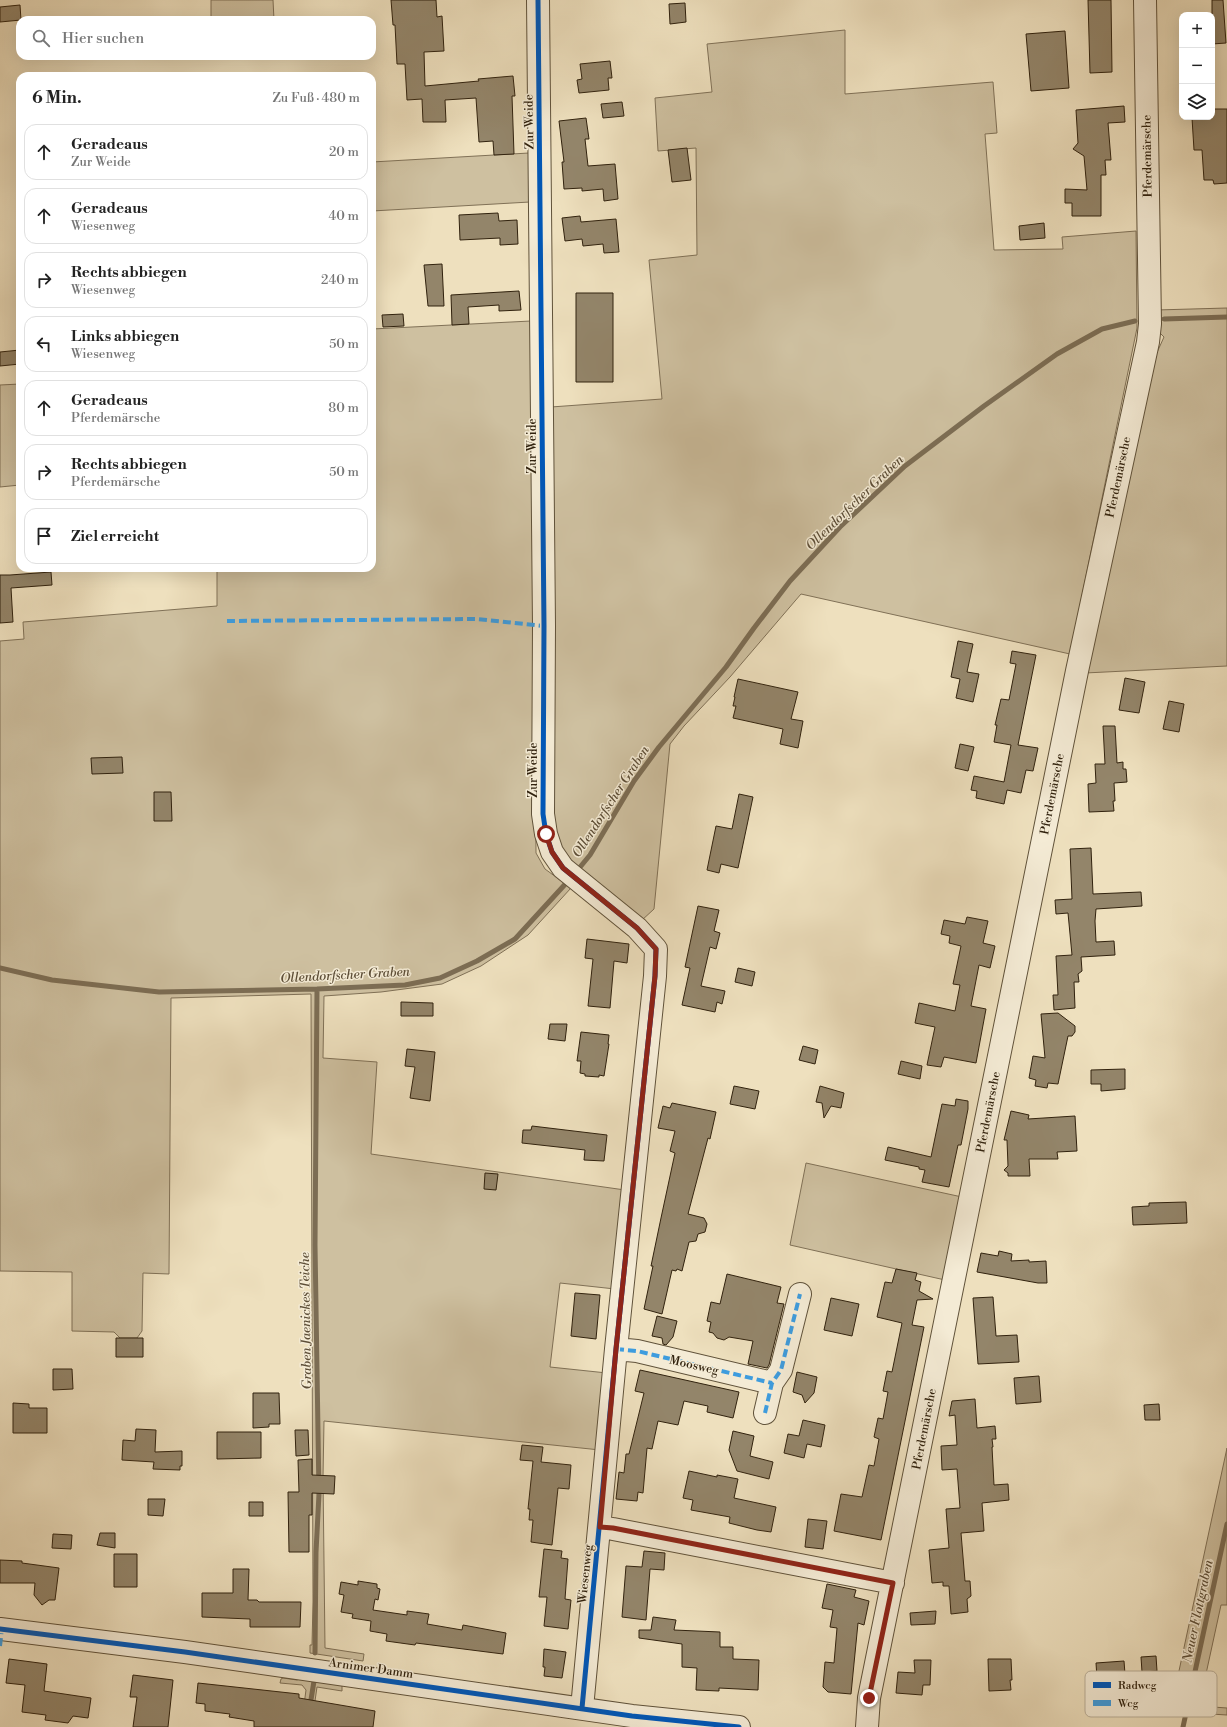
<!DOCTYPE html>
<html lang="de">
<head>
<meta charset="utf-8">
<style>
	:root { --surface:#fff; --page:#f2f2f2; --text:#222; --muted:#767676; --line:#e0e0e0 }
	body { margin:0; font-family:"Libre Bodoni",serif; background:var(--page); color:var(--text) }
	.controls { position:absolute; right:12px; top:12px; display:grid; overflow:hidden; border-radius:8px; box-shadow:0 4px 16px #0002 }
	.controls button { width:36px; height:36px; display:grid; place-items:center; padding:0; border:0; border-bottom:1px solid var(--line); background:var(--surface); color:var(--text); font:20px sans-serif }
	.stop { position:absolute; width:12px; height:12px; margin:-9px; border:3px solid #8f2418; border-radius:50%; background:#fff }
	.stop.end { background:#8f2418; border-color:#fff; box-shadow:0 1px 4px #0008 }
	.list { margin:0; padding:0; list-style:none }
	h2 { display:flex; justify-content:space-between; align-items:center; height:52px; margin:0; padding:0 16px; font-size:17px }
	h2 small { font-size:13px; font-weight:400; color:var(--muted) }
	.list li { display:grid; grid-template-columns:26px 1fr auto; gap:12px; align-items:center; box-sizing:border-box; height:56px; margin:0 8px 8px; padding:0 8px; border:1px solid var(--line); border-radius:12px }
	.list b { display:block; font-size:15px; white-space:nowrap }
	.list p { margin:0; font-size:13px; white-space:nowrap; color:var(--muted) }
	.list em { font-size:13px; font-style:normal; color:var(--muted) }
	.icon { flex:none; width:22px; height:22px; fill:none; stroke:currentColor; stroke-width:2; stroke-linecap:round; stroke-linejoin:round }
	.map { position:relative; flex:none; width:1227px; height:1727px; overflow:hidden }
	.search { position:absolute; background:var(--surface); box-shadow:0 4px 16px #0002; left:16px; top:16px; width:360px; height:44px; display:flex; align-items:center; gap:10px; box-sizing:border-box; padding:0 14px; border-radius:12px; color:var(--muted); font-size:15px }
	.panel { position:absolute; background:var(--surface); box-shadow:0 4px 16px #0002; left:16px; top:72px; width:360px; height:500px; border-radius:12px }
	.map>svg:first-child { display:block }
	.green { fill:#cec0a0; stroke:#807157 }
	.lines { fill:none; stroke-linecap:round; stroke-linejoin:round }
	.stream { stroke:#7c6d54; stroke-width:5 }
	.building { fill:#93856a; stroke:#31220e }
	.minor-casing { stroke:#60523a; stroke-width:24 }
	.minor { stroke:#f4ebd5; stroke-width:22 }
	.quiet { stroke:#3e9cde; stroke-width:4; stroke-dasharray:8 4; stroke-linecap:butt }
	.cycleway-casing { stroke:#f4ebd5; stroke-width:8 }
	.cycleway { stroke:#0057b8; stroke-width:5 }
	.route { stroke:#8f2418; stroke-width:5 }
	.labels { text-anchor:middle; stroke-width:3; stroke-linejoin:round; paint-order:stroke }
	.street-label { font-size:12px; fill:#31220e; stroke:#f4ebd5 }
	.water-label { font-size:13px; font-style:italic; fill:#5d4e37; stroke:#f4ebd5 }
	.key { fill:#f4ebd5; stroke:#baaf99; stroke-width:1 }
	.key-label { font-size:11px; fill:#31220e }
</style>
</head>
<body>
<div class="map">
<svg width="1227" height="1727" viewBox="0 0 1227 1727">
	<rect width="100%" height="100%" fill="#eee0be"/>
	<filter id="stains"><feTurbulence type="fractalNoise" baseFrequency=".005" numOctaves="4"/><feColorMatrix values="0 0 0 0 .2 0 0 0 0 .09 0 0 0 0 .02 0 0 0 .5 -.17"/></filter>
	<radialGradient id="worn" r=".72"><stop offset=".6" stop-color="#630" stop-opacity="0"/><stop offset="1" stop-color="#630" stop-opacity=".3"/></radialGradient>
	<path class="green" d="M211,0h62l1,20h-63z
		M845,30v64l148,-12 4,51 -12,1 9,116 69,-1 -1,-12 74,-6 1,97 -67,326 -269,-60 -71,83 -46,49 -14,18 -16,165 -13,12 -81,-69 -6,-33 -3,-412 111,-8 -13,-139 48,-5 -1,-107 -38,3 -3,-53 57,-6 -5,-48z
		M529,153l1,49 -158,9v-49z
		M1227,308v358l-142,7 69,-314 10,-22 -8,-8v-19z
		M531,321l5,532 9,16 26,19 -43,47 -47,31 -39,18 -61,8 -57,4 -1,62 54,4 -6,92 254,36 -10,99 -55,-6 -10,84 57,6 -7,77 -276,-29 -1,56 2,171 39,6 -1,7 -53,-8v-8h2l1,-43 -2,-608 -140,4 -2,276 -26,-1 -1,58 -5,7h-17l-6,-6 -42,-1v-59l-72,-1v-630l24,-2 -1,-17 194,-16v-38h155v-239z
		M20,384v101l-20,2v-102z
		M806,1163l156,34 -17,83 -155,-35z
		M1227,1448v157h-6l-22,101 28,2v7l-32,-2 -36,1v-6h12z
		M283,1678l14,2 5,-2 40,7v6l-25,-4 -2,14 -14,26 5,-37 -4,-5 -22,-2 1,-4z"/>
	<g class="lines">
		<path class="stream" d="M1164,319l63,-2
			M576,872l14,-17 44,-74 25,-34 67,-80 28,-39 36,-47 50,-54 65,-61 79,-60 73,-52 45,-25 33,-8
			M0,968l52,12 107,12 158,-3 88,-4 35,-7 37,-17 38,-22 54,-59
			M315,1653l1,-101 3,-58 -4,-249 2,-256
			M310,1706l4,-25
			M1183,1727l44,-203"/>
	</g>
	<path class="building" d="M391,0h45l1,17 5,-1 2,35 -20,1 1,34 54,-5 -1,-2 35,-3 2,20h-3l2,58 -20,1 -1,-14 -14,1 -3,-44 -31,2 1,22h-23l-1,-23 -15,1 -2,-36h-8l-2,-39h-2z
		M1088,0h23l1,72 -22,1z
		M1212,0h11l3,43 -14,1z
		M685,3l1,19 -16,2 -1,-20z
		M20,5l1,15 -21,2v-15z
		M1065,31l4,57 -38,3 -5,-57z
		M610,61l2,17h-4l1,12 -30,3 -2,-13 5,-1 -2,-15z
		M622,102l2,14 -21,2 -2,-14z
		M1124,106l1,16 -17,1 3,37h-6l1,15h-5v41h-29v-13h-7v-14l22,1 -3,-34 -11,-7 5,-6 -2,-33z
		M1212,109h15v74l-13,1 -1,-4h-9l-2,-30h-8l-2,-32 20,-1z
		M586,118l3,21h-4l3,27 27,-2 3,35 -14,2 -1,-12 -21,2v-3l-18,1 -2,-27h2l-5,-41z
		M687,148l4,32 -19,2 -4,-32z
		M498,213l1,8 18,-1 1,24 -18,1v-7l-40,2 -1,-25z
		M580,216l1,6 35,-3 3,33 -15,1 -1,-9 -20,2 -1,-7 -17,2 -3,-23z
		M1044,223l1,15 -25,2 -1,-14z
		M442,264l2,42h-16l-4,-41z
		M519,291l2,19 -22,1v-6l-31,2 1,17 -17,1 -1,-30z
		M576,293h37v89h-37z
		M403,314l1,12 -21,1 -1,-12z
		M20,350v14l-20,2v-14z
		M51,572l1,13 -41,3 2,34 -13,1v-48h10z
		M958,641l15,3 -6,28 12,2 -6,28 -17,-4 4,-19 -9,-2z
		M1012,651l24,4 -18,90 20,3 -5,23 -7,-1 -5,23 -14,-3 -3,14 -28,-6 1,-7 -6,-1 3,-14 30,6 7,-37 -17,-3 3,-17h-2l6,-26 8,1 7,-36 -6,-1z
		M1125,678l20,4 -6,31 -20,-3z
		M738,679l60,13 -7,27 12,2 -5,27 -18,-4 3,-15 -50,-11 3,-12h-3l2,-9h-1z
		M1169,701l15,3 -5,28 -16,-3z
		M1103,726h12l2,37 6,-1v7h3l1,13 -13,1 1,18h-2l1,10 -25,1 -1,-28 8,-1 -1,-19h10z
		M960,744l14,3 -6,24 -13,-3z
		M122,757l1,16 -31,1 -1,-16z
		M154,792h17l1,29h-18z
		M739,794l14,3 -15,71 -17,-4 -2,9 -12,-3 9,-44 16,3z
		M1091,848l2,46 48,-2 1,14 -46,3 -1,12 1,21 18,-1 1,14 -34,2 1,14 -4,3 1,8h-5l1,26 -21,2 -1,-15h5l-2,-39 16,-1 -4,-42 -12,1 -1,-14 17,-1 -2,-50z
		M698,906l21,4 -5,21 6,2 -4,16 -6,-2 -9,39 24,5 -3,13 -5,-2 -2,10 -33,-7 8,-37 -5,-1z
		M967,917l21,4 -5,22 12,3 -5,22 -11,-3 -8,41 15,3 -10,54 -32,-6 -3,10 -14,-2 8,-38 -20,-4 4,-20 36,8 5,-26 -7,-1 8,-38 -12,-3 1,-7 -9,-2 3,-14 21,4z
		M587,939l42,5 -2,19 -13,-2 -4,47 -22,-2 5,-47 -8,-1z
		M738,968l17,4 -3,14 -17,-4z
		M401,1002l32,1v13h-32z
		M1058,1013l17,13v6l-3,4h-4l-10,48 -10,-1 -1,5 -12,-2 1,-6 -7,-2 4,-22 12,2 -4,-44z
		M550,1024h17l-2,17 -17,-2z
		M581,1032l28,3 -1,9h1l-5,32 -5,-1v2l-14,-1v-2l-5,-1 1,-12h-4z
		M803,1046l15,4 -3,14 -16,-4z
		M407,1049l28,3 -5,49 -20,-3 5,-31 -10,-1z
		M901,1061l21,5 -2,13 -22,-5z
		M1125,1069v20l-24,2v-7h-10v-14z
		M734,1086l25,5 -4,18 -25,-5z
		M820,1086l24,7 -3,15 -10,-2 -7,12 -2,-15 -6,-1z
		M956,1099l12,2v8l-7,36h-3l-9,42 -27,-5 3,-12 -6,-1v-2l-34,-7 3,-13 43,10 11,-53 13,2z
		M672,1103l44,9 -6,27 -2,-1 -20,76 16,4 3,6 -2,8 -7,2 -2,7 -7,1 -7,29 -5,-2 -1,2 -4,-1 -10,44 -18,-5 9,-43h-2l10,-48 14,-65 -5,-2 5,-20 -17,-3 5,-22 7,2z
		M1011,1111l18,4 -1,4 47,-3 2,35 -20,1 1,7h-29l1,17h-22v-3l-4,-3 4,-4 -1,-26h-3z
		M532,1126l75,9 -3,26 -20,-1 1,-10 -63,-7 1,-13h8z
		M485,1173l13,1 -2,16 -12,-1z
		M1186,1202l1,21 -54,2 -1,-18 17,-1v-3z
		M999,1251l13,3 -1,7 18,-1v2l17,-1 1,22h-9l-61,-11 4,-19 17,3z
		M896,1269l21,4 -2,7 6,2 -2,9 14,8 -16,1 -5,25 12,2 -43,213 -47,-9 7,-37 21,3 7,-32 5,1 5,-27 -5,-2 4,-19 5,1 5,-27 -5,-1 4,-20 5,1 10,-49 -25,-6 8,-35 7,1z
		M727,1274l54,13 -4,16 7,1 -15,61 -2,3 -19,-4 5,-23 -24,-4 -5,3 -7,-2 -4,-5 -4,-1 2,-10 -4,-1 4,-19 9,2z
		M575,1293l25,2 -4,44 -25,-3z
		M993,1297l3,39 21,-1 2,27 -41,2 -5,-66z
		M831,1298l28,6 -7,32 -28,-6z
		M657,1316l20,5 -4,16 -7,8 -3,-1 -1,-6 -10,-2z
		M116,1338h27v19h-27z
		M53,1369h19l1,20 -20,1z
		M640,1370l99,22 -6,26 -26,-6 1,-6 -24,-5 -6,24 -20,-4 -6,28 -5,-1 -4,45 -5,-1 -1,9 -21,-2 3,-27 5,1 2,-19h3l15,-61 -9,-2z
		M797,1372l20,5 -3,16 -9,10 -3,-8 -9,-3z
		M1039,1376l2,26 -25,2 -2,-26z
		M253,1393h26l1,31h-11v3l-16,1z
		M975,1399l2,29 18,-2 1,13h-4l1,8h-1l2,38 14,-1 1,16 -27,3 2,28 -23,2 4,48h5l1,15 -4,3 1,13 -17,2 -2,-28h-6v-4l-11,1 -3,-33 20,-2 -3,-39 14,-1 -3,-39 -15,1 -1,-24 16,-1 -2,-30 -6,1 3,-15z
		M13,1403l16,1v4h18v25h-34z
		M1159,1404l1,16h-15l-1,-15z
		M803,1420l22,5 -4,22 -14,-3 -3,14 -20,-5 4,-19 11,2z
		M136,1429l20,1 -1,22 27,-1v15h-2v4l-27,-1 1,-7 -32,-2 1,-20 12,1z
		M295,1430h13l1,25 -13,1z
		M733,1431l21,5 -4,20 23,6 -4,17 -32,-8 -8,-21z
		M217,1432h44v26l-44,1z
		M522,1445l21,2 -2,15 30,3 -2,24 -11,-1 -6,57 -21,-3 2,-22h-4l1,-11h-2l5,-48 -13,-1z
		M312,1459v16l23,1 -1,18 -22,-1v22h-3v37h-20l-1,-60h11l-1,-32z
		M689,1471l28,6v-2l21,4 -4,19 42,9 -5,25 -14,-2 -28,-7 1,-6 -39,-7 2,-10 -10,-2z
		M148,1499h17l-2,17 -15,-1z
		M249,1502h14v14h-14z
		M808,1519l19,2 -4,28 -18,-2z
		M100,1533h15v15l-18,-3z
		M53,1534l19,1 -1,14 -19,-1z
		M544,1549l18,2 -1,7 7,1 -3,40 6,1 -3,29 -24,-3 3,-29h-8z
		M644,1551l21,2 -1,17 -14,-1 -4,51 -24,-3 4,-51 16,1z
		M114,1554h23v33h-23z
		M0,1560l22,1v2l37,5 -4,32h-6l-7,5 -8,-10 1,-12h-35z
		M233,1569h16l-1,31h9l2,2h42l-1,25h-50v-8l-48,-2v-24h31z
		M358,1581l19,3v4l3,1 -2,11 -3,-1 -2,11 34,5v-4l22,3 -2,10 35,6 1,-5 43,8 -3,21 -87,-11 -1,2 -29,-4 1,-7 -17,-3 1,-10 -19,-3 1,-4 -12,-2 3,-17 -5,-1 2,-12 17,3z
		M827,1584l29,6 -2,7 15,4 -5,24 -6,-2 -7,71 -23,-2 -5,-5 2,-25 9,1 3,-35 -7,-1 3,-17 -11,-2z
		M936,1611l-1,13 -24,1 -1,-12z
		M653,1617l23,3 -2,10 46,2v15h13v12l26,1 -1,30 -39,-2v3l-23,-1 1,-22 -15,-1v-23l-43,-6v-8h12z
		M544,1649l22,3 -4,26 -18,-2 1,-9h-2z
		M1156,1656l1,15 -15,1 -1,-15z
		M9,1659l38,5 -3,27 47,7 -3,20 -15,-2 -5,7 -23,-3 1,-5 -24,-3 3,-27 -19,-2z
		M988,1659h23l1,21h-2l1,10 -22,1z
		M914,1660h17l-1,25h-7l-1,10 -26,-2 2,-21 17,1z
		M1124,1661l2,26 -6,1v4l-22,1 -2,-30z
		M133,1675l40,5 -5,47h-35l4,-30h-7z
		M198,1683l101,11v4l76,13 -2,16h-119v-6l-25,-4 1,-3 -25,-3v-7l-9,-1z"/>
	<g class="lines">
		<defs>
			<path id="minor" d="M538,0l6,626 -1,188 3,20 6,18 11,16 74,60 19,21 -1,27 -39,373 -34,359
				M616,1349l21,2 135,32
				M765,1413l7,-30 9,-13 19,-76
				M600,1527l13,2 280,54
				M0,1629l185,23 447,64 107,11
				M867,1727l2,-29 208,-1027 71,-329 2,-18 -5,-324"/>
		</defs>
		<use href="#minor" class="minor-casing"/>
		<use href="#minor" class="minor"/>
		<path class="quiet" d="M227,621l250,-2 67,7
			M616,1349l21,2 135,32
			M765,1413l7,-30 9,-13 19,-76
			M0,1646l2,-17"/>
		<defs>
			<path id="cycleway" d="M538,0l6,626 -1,188 3,20 6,18 11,16 74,60 19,21 -1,27 -39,373 -34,359
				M0,1629l185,23 447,64 107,11"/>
		</defs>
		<use href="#cycleway" class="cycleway-casing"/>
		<use href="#cycleway" class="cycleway"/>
	</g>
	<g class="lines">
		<path class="route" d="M546,834l6,18 11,16 74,60 19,21 -1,27 -39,373 -16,178 13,1 280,55 -24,115"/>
	</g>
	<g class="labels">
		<g class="street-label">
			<text transform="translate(529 122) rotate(-91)" y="4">Zur Weide</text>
			<text transform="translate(1147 156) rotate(-91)" y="4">Pferdemärsche</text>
			<text transform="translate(532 446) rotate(-90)" y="4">Zur Weide</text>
			<text transform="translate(1118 477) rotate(-78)" y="4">Pferdemärsche</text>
			<text transform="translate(533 770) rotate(-90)" y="4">Zur Weide</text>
			<text transform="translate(1052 794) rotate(-79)" y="4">Pferdemärsche</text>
			<text transform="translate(988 1112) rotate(-79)" y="4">Pferdemärsche</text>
			<text transform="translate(694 1365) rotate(13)" y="4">Moosweg</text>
			<text transform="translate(924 1429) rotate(-79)" y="4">Pferdemärsche</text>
			<text transform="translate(585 1574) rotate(-84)" y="4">Wiesenweg</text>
			<text transform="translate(371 1668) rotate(8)" y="4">Arnimer Damm</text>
		</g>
		<g class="water-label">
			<text transform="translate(854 502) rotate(-44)" y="5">Ollendorfscher Graben</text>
			<text transform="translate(610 801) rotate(-57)" y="5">Ollendorfscher Graben</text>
			<text transform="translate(345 974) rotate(-3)" y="5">Ollendorfscher Graben</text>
			<text transform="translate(305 1321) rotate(-91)" y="5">Graben Jaenickes Teiche</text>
			<text transform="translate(1197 1611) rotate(-78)" y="5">Neuer Flottgraben</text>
		</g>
	</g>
	<rect x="1085" y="1671" width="132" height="46" rx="6" class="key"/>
	<rect x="1093" y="1682" width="18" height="6" fill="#0057b8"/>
	<rect x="1093" y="1700" width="18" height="6" fill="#3e9cde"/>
	<g class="key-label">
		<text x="1118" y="1689">Radweg</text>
		<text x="1118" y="1707">Weg</text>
	</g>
	<rect width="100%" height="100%" filter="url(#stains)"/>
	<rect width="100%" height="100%" fill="url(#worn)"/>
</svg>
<div class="controls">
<button>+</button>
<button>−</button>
<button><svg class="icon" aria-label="layers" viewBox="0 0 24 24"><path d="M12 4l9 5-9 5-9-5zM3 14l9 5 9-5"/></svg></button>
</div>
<div class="stop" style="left:546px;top:834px"></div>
<div class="stop end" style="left:869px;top:1698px"></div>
<div class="search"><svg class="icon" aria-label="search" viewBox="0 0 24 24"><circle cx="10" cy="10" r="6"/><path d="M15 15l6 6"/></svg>Hier suchen</div>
<section class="panel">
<h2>6 Min.<small>Zu Fuß · 480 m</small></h2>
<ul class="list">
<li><svg class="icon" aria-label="ahead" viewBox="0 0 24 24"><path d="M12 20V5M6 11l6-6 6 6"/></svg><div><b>Geradeaus</b><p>Zur Weide</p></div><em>20 m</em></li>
<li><svg class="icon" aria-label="ahead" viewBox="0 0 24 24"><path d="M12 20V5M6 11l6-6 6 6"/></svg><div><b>Geradeaus</b><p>Wiesenweg</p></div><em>40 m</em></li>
<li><svg class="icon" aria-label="right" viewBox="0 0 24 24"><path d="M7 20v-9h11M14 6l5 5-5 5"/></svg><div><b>Rechts abbiegen</b><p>Wiesenweg</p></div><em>240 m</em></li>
<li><svg class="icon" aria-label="left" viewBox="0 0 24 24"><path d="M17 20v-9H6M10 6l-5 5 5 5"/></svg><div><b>Links abbiegen</b><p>Wiesenweg</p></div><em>50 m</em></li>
<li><svg class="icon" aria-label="ahead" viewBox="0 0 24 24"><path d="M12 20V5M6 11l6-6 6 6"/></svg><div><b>Geradeaus</b><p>Pferdemärsche</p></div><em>80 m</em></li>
<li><svg class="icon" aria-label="right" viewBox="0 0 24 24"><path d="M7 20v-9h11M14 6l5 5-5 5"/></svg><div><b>Rechts abbiegen</b><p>Pferdemärsche</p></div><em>50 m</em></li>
<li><svg class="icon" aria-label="arrive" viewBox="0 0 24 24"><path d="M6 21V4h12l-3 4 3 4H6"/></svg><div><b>Ziel erreicht</b></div></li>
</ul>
</section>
</div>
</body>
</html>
